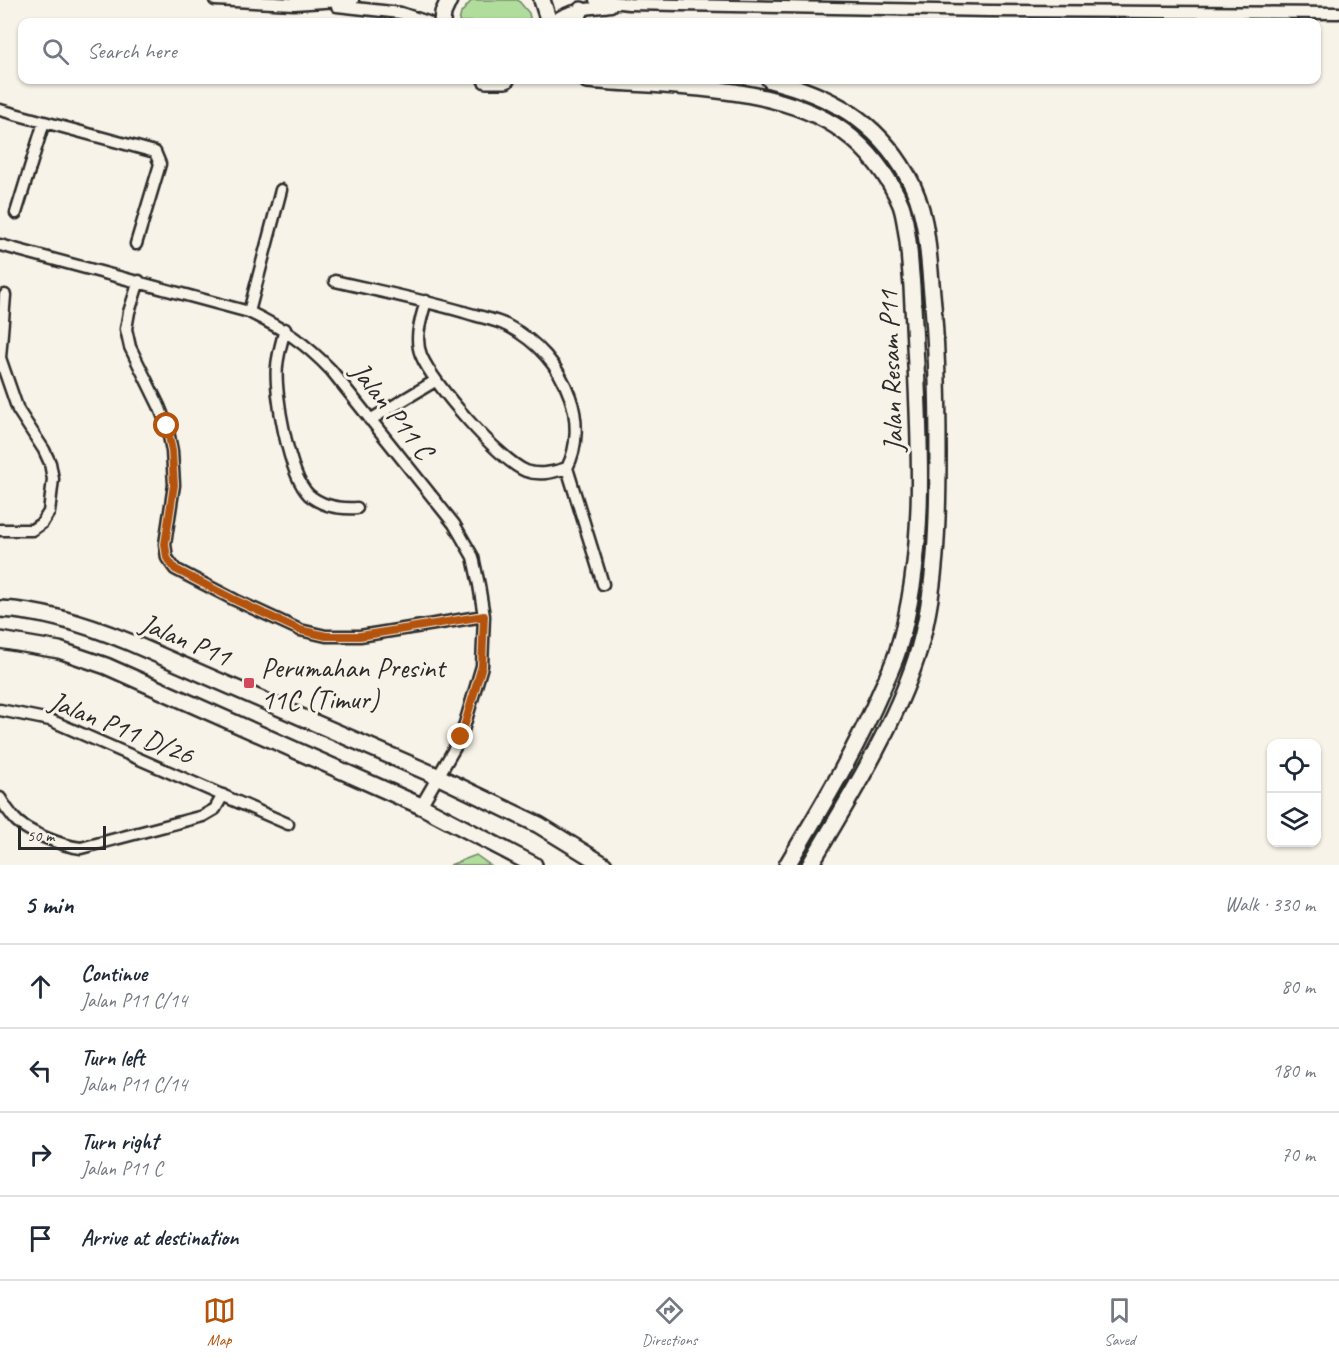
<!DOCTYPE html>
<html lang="en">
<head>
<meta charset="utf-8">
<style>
	:root { --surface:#fff; --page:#f2f2f3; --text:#1f2937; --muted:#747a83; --line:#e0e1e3; --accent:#b45309 }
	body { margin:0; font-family:Caveat,sans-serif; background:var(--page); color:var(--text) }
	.controls { position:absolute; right:18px; bottom:18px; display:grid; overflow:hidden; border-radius:12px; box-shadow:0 2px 4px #0004 }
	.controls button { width:54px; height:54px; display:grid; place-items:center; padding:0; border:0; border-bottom:2px solid var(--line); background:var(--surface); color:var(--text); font:30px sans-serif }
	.scale { position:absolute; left:18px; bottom:15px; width:88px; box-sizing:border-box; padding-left:6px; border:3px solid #2b2b2b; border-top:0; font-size:16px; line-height:21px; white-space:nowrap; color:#2b2b2b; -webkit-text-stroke:4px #f7f3e8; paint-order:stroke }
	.stop { position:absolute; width:18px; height:18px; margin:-14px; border:4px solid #b45309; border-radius:50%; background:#fff }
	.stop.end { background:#b45309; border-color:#fff; box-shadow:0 2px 6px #0008 }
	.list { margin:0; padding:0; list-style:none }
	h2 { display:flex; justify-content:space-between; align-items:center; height:78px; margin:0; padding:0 24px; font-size:26px }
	h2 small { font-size:20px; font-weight:400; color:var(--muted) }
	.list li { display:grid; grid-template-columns:39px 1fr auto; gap:18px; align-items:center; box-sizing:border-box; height:84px; padding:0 24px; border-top:2px solid var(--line) }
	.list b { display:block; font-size:22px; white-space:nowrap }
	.list p { margin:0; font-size:20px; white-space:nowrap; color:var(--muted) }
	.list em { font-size:20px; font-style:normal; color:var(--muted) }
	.icon { flex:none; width:33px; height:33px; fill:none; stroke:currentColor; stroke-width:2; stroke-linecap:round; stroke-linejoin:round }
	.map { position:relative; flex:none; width:1339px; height:865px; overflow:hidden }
	.search { position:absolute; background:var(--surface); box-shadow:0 2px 4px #0004; left:18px; right:18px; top:18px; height:66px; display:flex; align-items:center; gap:15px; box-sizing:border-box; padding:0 21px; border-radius:12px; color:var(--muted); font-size:22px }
	.sheet { height:414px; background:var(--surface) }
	nav { display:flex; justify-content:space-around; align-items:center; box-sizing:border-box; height:84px; border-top:2px solid var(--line); background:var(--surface); font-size:16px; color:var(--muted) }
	nav a { display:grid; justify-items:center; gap:3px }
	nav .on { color:var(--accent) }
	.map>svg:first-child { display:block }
	.green { fill:#b0dd9c; stroke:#6e8464; stroke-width:1.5 }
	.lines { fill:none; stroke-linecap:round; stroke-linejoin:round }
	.minor-casing { stroke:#2b2b2b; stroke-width:15 }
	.secondary-casing { stroke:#2b2b2b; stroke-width:20 }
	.minor { stroke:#f7f3e8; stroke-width:10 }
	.secondary { stroke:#f7f3e8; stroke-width:15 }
	.route { stroke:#b45309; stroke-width:8 }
	.poi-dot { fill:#d1495b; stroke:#f7f3e8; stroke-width:2 }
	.labels { text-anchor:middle; stroke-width:6; stroke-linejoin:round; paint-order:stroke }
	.street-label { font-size:28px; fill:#2b2b2b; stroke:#f7f3e8 }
	.poi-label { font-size:28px; fill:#2b2b2b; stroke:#f7f3e8; text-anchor:start }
</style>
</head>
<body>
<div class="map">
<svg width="1339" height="865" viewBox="0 0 1339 865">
	<rect width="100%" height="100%" fill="#f7f3e8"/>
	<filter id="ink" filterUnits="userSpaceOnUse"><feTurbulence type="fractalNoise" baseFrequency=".0167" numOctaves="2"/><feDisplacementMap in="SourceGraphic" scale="12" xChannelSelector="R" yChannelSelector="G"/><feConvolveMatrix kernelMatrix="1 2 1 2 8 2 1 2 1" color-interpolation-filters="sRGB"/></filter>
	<g filter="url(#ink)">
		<path class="green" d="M472,0h46l11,13 2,9h-72l2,-9z
			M476,855l14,10h-40z"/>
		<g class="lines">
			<defs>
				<path id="minor" d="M215,0l79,4 59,-4
					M595,0l34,4 361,7 349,2
					M337,6l64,7 27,9
					M552,22c17,-14 37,-13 59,-16
					M0,110l155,42 5,12 -24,80
					M16,213l28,-91
					M0,245l249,67c36,18 54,29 82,58l123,154 19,33 6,28 5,31 -2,50 -21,71 -40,69
					M139,281l-10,31 -3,17 4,18 29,59 8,20 5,25 2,34 -9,59 2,14 8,11 60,31 65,30 26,6h34l124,-20
					M335,281c43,10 87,19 129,31 14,5 31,7 44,14 29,15 51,40 62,71 8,22 8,50 -3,71 -14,4 -27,8 -41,3 -27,-11 -94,-88 -105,-116 -7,-17 0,-36 5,-54
					M249,312l32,-122
					M285,329c-3,12 -7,25 -8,37 -3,27 12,110 32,129 14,12 31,14 48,13
					M370,420l65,-39
					M567,468l36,116
					M0,530h32l10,-7 7,-11 4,-33 -3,-16 -6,-13 -26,-40 -18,-52 5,-63
					M0,710l50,10 238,104
					M0,798c4,7 9,14 14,20 11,14 49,28 67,30l122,-32 12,-7 8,-14"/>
				<path id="secondary" d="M542,0l7,22
					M442,22l1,-9 6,-13
					M575,22l6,-12
					M486,80h20
					M587,80c77,7 192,3 256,51 25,18 46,45 58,74 4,11 5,24 7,36 3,28 5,56 6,84 5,107 15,220 -16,325 -4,13 -10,26 -16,39 -26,61 -61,119 -95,176
					M770,80c59,15 106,40 137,95 21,36 21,78 25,119 5,52 6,105 6,158 0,69 -1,141 -22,207 -24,72 -68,141 -106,206
					M0,609c45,2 88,16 129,33l310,135 100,48 65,40
					M0,640l59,10 47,16 315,140 113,59"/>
			</defs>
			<use href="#minor" class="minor-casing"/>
			<use href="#secondary" class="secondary-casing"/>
			<use href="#minor" class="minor"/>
			<use href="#secondary" class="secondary"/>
		</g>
	</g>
	<g class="lines" filter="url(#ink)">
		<path class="route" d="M167,426l5,25 2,34 -9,59 2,14 8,11 60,31 65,30 26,6h34l124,-20 -2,50 -21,71"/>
	</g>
	<rect class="poi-dot" x="243" y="677" width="12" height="12" rx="3"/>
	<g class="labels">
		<g class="street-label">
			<text transform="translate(890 371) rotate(-92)" y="10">Jalan Resam P11</text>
			<text transform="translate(393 410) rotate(52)" y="10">Jalan P11 C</text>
			<text transform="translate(186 639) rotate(23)" y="10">Jalan P11</text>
			<text transform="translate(122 727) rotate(22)" y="10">Jalan P11 D/26</text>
		</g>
		<g class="poi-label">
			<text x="261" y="677">Perumahan Presint<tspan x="261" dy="32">11C (Timur)</tspan></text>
		</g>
	</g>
</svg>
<div class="controls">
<button><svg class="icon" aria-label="locate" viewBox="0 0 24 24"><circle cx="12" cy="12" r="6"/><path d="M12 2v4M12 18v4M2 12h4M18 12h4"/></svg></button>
<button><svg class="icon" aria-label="layers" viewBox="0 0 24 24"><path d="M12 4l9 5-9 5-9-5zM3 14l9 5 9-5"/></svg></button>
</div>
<div class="scale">50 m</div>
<div class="stop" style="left:167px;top:426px"></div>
<div class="stop end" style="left:461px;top:737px"></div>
<div class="search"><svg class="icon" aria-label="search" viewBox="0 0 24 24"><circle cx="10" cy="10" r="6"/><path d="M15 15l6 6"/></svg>Search here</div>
</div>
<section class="sheet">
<h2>5 min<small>Walk · 330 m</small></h2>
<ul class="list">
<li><svg class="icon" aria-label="ahead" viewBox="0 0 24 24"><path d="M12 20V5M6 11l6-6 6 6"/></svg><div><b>Continue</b><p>Jalan P11 C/14</p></div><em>80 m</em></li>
<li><svg class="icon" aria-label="left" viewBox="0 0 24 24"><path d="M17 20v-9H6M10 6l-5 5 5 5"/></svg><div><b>Turn left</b><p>Jalan P11 C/14</p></div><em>180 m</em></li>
<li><svg class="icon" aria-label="right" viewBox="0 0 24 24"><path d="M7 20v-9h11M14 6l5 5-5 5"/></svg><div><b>Turn right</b><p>Jalan P11 C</p></div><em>70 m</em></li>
<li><svg class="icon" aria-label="arrive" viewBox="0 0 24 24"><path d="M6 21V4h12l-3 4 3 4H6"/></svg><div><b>Arrive at destination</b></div></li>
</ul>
</section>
<nav>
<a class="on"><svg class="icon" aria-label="map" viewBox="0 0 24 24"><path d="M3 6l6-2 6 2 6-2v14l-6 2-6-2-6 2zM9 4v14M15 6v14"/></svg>Map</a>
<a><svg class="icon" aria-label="directions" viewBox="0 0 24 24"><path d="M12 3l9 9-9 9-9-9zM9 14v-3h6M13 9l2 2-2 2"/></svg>Directions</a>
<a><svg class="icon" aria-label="saved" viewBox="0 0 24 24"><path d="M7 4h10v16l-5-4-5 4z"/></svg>Saved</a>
</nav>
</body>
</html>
